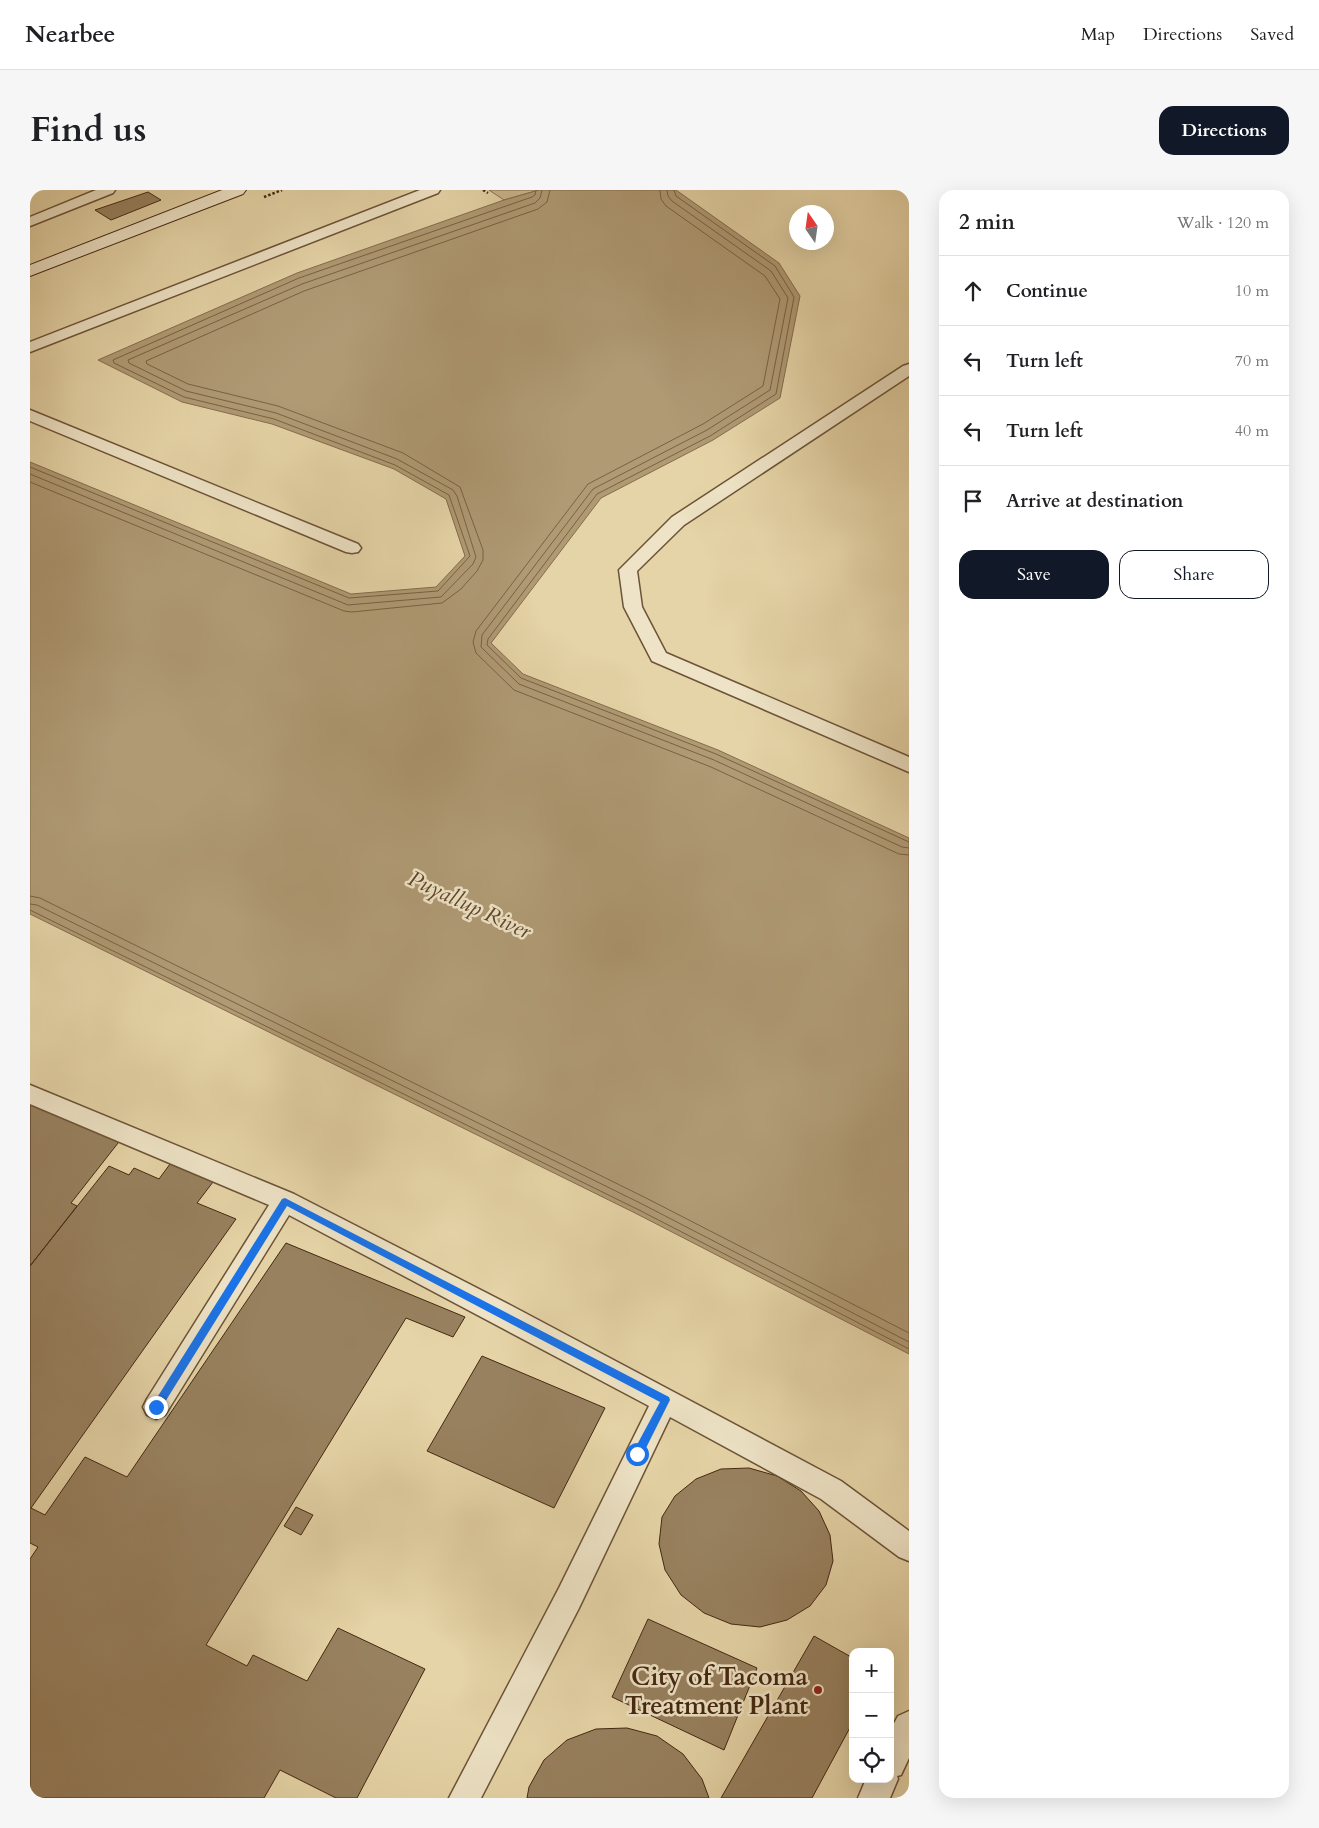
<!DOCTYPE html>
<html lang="en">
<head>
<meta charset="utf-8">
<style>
	:root { --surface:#fff; --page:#f6f6f6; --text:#202124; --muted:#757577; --line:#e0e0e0; --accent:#111827 }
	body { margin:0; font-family:Cardo,serif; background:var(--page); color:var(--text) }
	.controls { position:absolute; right:15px; bottom:15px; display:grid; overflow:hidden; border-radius:10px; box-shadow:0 5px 20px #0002 }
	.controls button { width:45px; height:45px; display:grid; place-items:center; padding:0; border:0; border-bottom:1px solid var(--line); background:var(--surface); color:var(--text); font:25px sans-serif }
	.compass { position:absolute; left:759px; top:15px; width:45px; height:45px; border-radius:50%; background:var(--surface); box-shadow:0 5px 20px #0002; rotate:347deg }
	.stop { position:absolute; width:15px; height:15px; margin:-11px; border:4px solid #1a73e8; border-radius:50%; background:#fff }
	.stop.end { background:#1a73e8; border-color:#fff; box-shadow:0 1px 5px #0008 }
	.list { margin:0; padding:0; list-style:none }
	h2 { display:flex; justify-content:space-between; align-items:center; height:65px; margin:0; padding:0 20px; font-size:21px }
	h2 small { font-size:16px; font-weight:400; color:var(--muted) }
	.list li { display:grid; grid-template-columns:32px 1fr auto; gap:15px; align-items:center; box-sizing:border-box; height:70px; padding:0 20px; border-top:1px solid var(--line) }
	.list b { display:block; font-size:19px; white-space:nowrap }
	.list em { font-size:16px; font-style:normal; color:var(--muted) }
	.actions { display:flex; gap:10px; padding:15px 20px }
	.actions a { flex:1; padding:11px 0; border:1px solid var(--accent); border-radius:15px; text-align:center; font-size:18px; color:var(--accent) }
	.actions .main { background:var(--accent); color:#fff }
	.icon { flex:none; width:28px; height:28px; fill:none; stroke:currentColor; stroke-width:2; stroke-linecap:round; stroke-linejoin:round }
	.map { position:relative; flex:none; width:879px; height:1608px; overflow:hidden; border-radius:15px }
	header { display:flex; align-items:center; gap:30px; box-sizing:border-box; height:70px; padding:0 25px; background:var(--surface); border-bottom:1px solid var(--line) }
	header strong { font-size:24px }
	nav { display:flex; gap:28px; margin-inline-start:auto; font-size:18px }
	.intro { display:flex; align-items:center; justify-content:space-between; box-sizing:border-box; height:120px; padding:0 30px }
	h1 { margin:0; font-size:35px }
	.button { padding:12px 22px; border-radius:15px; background:var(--accent); color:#fff; font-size:18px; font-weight:700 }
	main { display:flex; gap:30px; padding:0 30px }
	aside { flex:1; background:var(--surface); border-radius:15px; box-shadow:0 5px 20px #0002 }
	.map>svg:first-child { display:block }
	.green { fill:#cab78e; stroke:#887050 }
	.water { fill:#af9a74; stroke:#856c4d }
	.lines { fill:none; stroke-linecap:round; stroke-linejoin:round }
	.shore { stroke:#7a6143; stroke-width:1 }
	.building { fill:#98815f; stroke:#452812 }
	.lane-casing { stroke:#6d5337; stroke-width:3 }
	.secondary-casing { stroke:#452812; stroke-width:2 }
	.path { stroke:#452812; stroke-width:2.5; stroke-dasharray:2.5 2; stroke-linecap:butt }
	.lane { fill:#eee3c6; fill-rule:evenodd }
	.secondary { fill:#eee3c6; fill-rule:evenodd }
	.route { fill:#1a73e8 }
	.poi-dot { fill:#8f2418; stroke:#eee3c6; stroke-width:2 }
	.labels { text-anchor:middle; stroke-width:5; stroke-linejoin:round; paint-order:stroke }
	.water-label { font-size:22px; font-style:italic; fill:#60442a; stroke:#eee3c6 }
	.near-poi-label { font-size:25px; font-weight:bold; fill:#452812; stroke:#eee3c6; text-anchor:end }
</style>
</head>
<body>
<header>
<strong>Nearbee</strong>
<nav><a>Map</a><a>Directions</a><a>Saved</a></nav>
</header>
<div class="intro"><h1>Find us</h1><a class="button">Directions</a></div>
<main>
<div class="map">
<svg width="879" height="1608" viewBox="0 0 879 1608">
	<rect width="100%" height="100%" fill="#e5d4a7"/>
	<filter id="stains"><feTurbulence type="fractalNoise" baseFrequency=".004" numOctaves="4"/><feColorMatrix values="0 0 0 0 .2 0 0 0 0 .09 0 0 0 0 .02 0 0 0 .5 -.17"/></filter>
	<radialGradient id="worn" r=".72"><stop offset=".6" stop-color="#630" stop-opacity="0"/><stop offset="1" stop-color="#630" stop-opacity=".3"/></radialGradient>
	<path class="green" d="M459,0h50l-35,10z"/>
	<path class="water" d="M509,0h137l103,73 21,33 -20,102 -67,42 -112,58 -110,145 32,31 195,76 191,88v516l-272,-140 -607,-300v-452l321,132 85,-7 29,-31 -19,-57 -52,-30 -122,-45 -90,-22 -84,-42 199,-87 207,-73z"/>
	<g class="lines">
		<path class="shore" d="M630,0l1,9 5,7 99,70 15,23 -17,87 -60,38 -115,60 -112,147 -3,11 3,11 38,37 197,77 188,87 10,1
			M637,0l1,6 4,5 99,70 17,27 -18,92 -63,40 -114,59 -111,146 -1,12 38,37 195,76 188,87 7,1
			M644,0l2,6 99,70 19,31 -18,97 -66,42 -113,58 -109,145 -1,6 34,33 195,76 193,88
			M0,277l319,131 89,-7 32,-35 -21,-61 -54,-30 -121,-46 -90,-22 -70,-34 -1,-3 186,-82 233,-81 3,-2 1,-5
			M0,284l318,131 93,-8 32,-33 3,-7 -19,-61 -4,-6 -56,-31 -121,-46 -90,-22 -57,-28 -1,-3 174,-76 233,-81 5,-5 2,-8
			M0,292l314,129 8,1 90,-9 19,-14 16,-18 6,-11v-10l-23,-63 -57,-34 -125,-47 -90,-22 -41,-20 -1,-3 158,-70 234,-82 9,-7 3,-12
			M0,706l10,2 606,300 263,135
			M0,714l7,1 605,299 267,138
			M0,720l609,300 270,139"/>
	</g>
	<path class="building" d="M118,2l13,8 -50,20 -16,-10z
		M0,911l92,37 -51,65 6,3 -47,60z
		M140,974l43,18 -16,21 39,16 -205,289 14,7 40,-58 42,20 159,-234 179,74 -12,20 -47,-19 -200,327 41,21 6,-11 54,26 31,-53 87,41 -68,129h-21l-56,-28 -16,28h-230l-4,-2v-237l8,-12 -8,-4v-277l79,-100 20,9 5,-7 25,11z
		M452,1166l123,52 -51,100 -127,-57z
		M719,1278l28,8 24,15 18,20 11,24 3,26 -7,24 -16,21 -23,14 -27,7 -29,-3 -27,-11 -23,-18 -16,-25 -6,-26 3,-27 13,-21 21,-17 25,-10z
		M266,1317l17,8 -12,20 -17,-9z
		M618,1429l109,49 -33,82 -112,-53z
		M784,1446l39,22v64l-41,76h-91z
		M597,1538l30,8 26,18 19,25 7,19h-182l2,-11 15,-27 23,-20 29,-11z"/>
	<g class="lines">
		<defs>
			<path id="lane" d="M66,0h19l-2,3 -83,33v-9z
				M390,0h20l-2,3 -408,159v-10z
				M879,174v12l-225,149 -47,46 5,36 24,46 243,104v15l-257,-111 -28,-54 -5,-37 53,-53 231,-151z
				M0,220l328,134 3,4 -3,4 -6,1 -6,-1 -316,-131z
				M0,895l264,109 218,112 329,175 68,50v30l-10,-4 -78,-58 -151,-82 -91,191 -98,190h-32l110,-210 90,-182 -360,-191 -124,200 -9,4 -9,-4 -4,-8 4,-8 122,-194 -239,-101z
				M879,1521v47l-8,17 -4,1 1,3 -8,19h-32l8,-19h24v-48l8,-15z"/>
			<path id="secondary" d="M192,0h24l-3,4 -213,82v-11z"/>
		</defs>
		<use href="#lane" class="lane-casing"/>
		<use href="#secondary" class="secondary-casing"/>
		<path class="path" d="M453,0l5,3
			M234,7l18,-7"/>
		<use href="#lane" class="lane"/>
		<use href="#secondary" class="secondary"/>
	</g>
	<path class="route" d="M255,1008l384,199 1,3 -29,58h-7l-2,-4 28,-52 -373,-196 -127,204h-7v-6l129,-205z"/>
	<circle class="poi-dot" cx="788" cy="1500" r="5"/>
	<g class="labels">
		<g class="water-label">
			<text transform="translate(440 714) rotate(25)" y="8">Puyallup River</text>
		</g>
		<g class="near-poi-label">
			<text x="778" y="1495">City of Tacoma<tspan x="778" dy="29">Treatment Plant</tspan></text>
		</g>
	</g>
	<rect width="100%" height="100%" filter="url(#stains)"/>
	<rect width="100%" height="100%" fill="url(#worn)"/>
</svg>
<div class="controls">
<button>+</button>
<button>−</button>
<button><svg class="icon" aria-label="locate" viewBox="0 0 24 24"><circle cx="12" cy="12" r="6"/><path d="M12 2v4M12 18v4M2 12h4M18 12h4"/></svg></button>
</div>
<svg class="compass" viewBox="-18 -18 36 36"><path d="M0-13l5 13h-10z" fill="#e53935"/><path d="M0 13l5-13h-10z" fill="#757577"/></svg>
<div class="stop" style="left:607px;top:1264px"></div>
<div class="stop end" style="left:126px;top:1217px"></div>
</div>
<aside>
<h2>2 min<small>Walk · 120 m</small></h2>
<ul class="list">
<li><svg class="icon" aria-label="ahead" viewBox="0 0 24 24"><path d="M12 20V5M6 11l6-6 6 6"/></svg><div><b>Continue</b></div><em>10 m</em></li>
<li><svg class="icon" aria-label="left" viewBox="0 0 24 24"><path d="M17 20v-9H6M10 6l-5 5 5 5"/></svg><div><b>Turn left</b></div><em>70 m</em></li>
<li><svg class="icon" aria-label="left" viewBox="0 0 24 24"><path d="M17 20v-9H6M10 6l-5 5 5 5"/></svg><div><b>Turn left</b></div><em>40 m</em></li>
<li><svg class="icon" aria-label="arrive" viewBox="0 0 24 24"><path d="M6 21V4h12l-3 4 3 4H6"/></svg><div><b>Arrive at destination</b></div></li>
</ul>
<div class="actions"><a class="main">Save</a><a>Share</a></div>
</aside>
</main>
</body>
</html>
